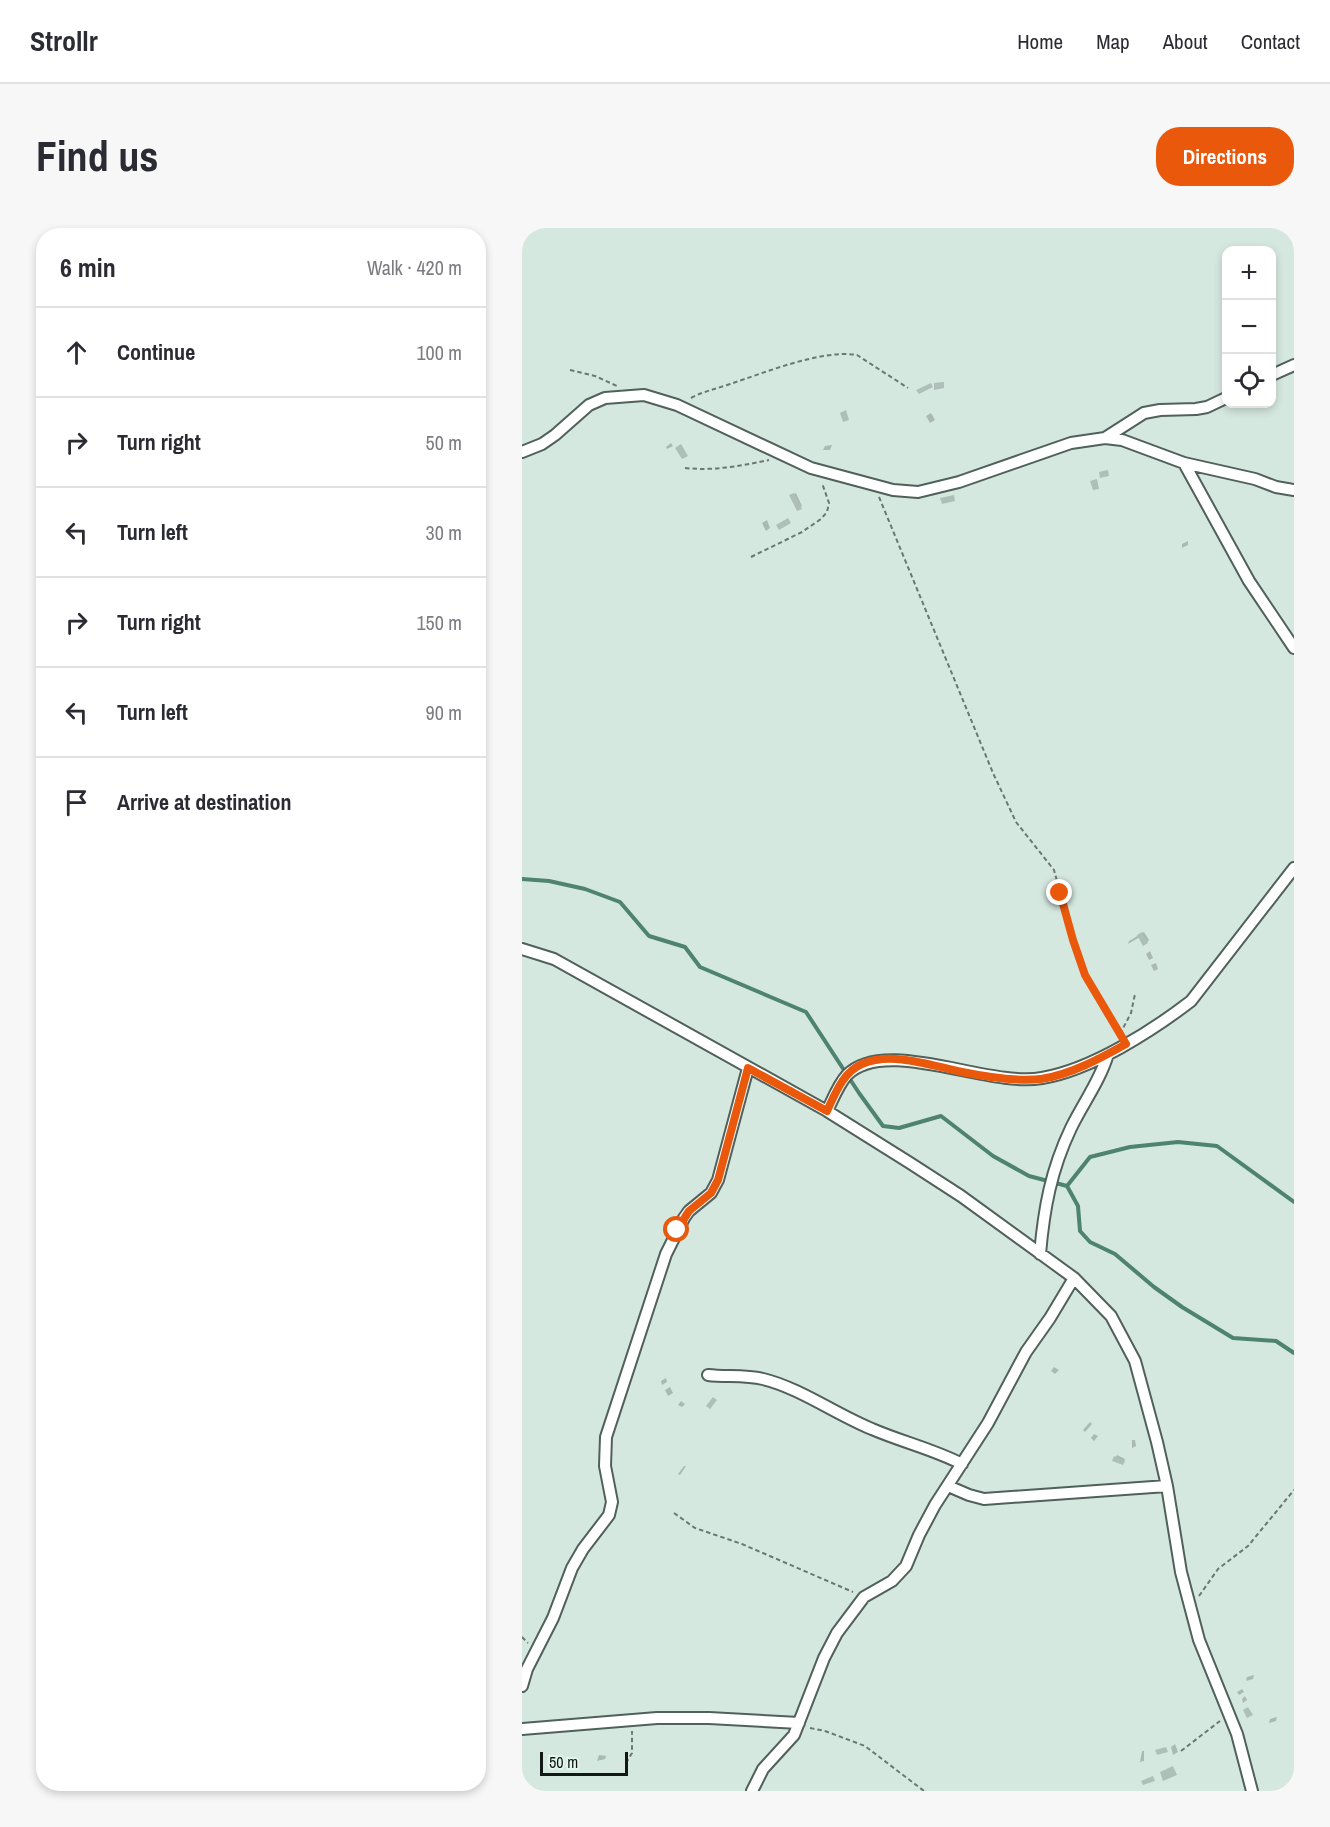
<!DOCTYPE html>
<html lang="en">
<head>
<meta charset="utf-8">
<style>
	:root { --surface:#fff; --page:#f7f7f7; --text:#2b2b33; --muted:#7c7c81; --line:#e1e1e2; --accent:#ea580c }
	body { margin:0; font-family:"Archivo Narrow",sans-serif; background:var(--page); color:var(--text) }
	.controls { position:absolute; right:18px; top:18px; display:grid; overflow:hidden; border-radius:12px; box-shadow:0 3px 9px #0003 }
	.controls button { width:54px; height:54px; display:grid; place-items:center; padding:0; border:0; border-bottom:2px solid var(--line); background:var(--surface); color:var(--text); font:30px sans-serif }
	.scale { position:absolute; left:18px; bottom:15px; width:88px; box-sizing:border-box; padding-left:6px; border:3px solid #111815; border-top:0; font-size:16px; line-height:21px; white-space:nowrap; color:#111815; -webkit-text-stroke:4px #e2f5ee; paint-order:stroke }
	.stop { position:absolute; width:18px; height:18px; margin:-14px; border:4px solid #ea580c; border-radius:50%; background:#fff }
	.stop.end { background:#ea580c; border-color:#fff; box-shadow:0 2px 6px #0008 }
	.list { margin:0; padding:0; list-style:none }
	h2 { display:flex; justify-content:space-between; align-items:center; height:78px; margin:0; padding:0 24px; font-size:26px }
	h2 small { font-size:20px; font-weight:400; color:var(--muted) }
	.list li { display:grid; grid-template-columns:39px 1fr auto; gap:18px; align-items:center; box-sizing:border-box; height:90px; padding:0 24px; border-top:2px solid var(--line) }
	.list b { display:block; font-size:22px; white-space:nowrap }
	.list em { font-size:20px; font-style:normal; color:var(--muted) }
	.icon { flex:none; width:33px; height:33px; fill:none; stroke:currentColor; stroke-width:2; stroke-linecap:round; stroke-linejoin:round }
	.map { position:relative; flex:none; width:772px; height:1563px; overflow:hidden; border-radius:24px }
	header { display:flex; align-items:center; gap:36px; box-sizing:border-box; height:84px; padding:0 30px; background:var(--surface); border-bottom:2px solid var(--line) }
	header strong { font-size:28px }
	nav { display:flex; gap:33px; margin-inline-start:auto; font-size:21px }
	.intro { display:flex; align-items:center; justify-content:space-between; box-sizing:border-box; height:144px; padding:0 36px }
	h1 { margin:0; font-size:42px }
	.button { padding:15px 27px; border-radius:24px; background:var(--accent); color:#fff; font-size:21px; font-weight:700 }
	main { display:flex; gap:36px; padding:0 36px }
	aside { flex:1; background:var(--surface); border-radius:24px; box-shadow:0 3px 9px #0003 }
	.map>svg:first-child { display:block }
	.shadow { fill:#0003 }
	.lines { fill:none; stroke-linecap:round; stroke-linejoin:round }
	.stream { stroke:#4d8370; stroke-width:4 }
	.building { fill:#adbfb8 }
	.minor-casing { stroke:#50605a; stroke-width:14 }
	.path { stroke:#6b7772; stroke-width:2; stroke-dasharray:4.5 3; stroke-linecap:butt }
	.minor { stroke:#fff; stroke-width:10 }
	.route { stroke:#ea580c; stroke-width:8 }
</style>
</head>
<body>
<header>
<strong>Strollr</strong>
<nav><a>Home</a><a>Map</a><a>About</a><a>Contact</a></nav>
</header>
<div class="intro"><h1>Find us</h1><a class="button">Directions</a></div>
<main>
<aside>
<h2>6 min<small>Walk · 420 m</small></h2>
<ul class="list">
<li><svg class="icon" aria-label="ahead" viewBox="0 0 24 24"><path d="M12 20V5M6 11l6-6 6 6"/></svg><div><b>Continue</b></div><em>100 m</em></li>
<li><svg class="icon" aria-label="right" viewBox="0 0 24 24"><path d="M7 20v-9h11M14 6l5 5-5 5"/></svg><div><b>Turn right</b></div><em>50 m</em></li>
<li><svg class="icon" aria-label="left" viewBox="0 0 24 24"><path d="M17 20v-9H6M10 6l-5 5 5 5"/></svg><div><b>Turn left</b></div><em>30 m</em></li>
<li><svg class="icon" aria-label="right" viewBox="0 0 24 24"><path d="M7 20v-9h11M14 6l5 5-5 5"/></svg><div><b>Turn right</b></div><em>150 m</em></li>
<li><svg class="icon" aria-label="left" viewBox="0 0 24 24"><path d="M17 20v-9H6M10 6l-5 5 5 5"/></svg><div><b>Turn left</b></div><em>90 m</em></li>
<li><svg class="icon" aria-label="arrive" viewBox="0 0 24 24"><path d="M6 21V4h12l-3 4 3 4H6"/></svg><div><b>Arrive at destination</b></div></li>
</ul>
</aside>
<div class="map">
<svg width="772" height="1563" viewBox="0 0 772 1563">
	<rect width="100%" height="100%" fill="#d5e8e0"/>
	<path class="shadow" d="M409,185l4,7 -5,3 -4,-7z
		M149,215l2,3 -6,3 -1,-2z
		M310,217l-2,5h-7l2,-4z
		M274,265l6,13 -1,1 -10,-11z
		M245,292l3,8 -4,3 -4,-8z
		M666,313v4l-6,3v-4z
		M622,704l5,8 -2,2 -3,2 -4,-7 -12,7 1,-3z
		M628,723l3,7 -4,2 -3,-6z
		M634,735l2,6 -4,2 -3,-6z
		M532,1139l5,3 -4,4 -4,-3z
		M144,1150l1,4 -5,3 -1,-4z
		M148,1159l3,6 -5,3 -3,-6z
		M159,1173l4,3 -3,3 -4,-2z
		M568,1194l2,2 -7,8 -2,-2z
		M572,1206l4,2 -4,5 -3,-3z
		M610,1212h3l1,6 -4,2z
		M595,1227l8,4 -1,3 -10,-2z
		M162,1238h2l-6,9 -2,-1z
		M732,1447l-1,4 -7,2 1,-4z
		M720,1461l2,3 -5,3 -2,-3z
		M723,1468l2,4 -4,3 -1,-4z
		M755,1489l-1,4 -7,2 1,-4z
		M653,1516l3,8 -5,3 -2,-8z
		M620,1523h2v10l-4,1z
		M77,1527l7,1 -1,3 -8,2z"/>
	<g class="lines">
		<path class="stream" d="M0,651l27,2 36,8 35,13 29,34 36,11 15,20 106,45 53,81 24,33 16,2 42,-12 52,40 36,20 38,10 23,-29 40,-10 48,-5 39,4 77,56
			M545,958l11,20 2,25 10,11 25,12 39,33 28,20 51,31 43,3 18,12"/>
	</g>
	<path class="building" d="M422,154v6l-10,2v-7z
		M409,155l2,4 -14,7 -3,-4z
		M324,182l3,10 -6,2 -3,-9z
		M159,216l7,12 -6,3 -7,-11z
		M586,242l1,6 -9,2 -1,-6z
		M575,251l2,10 -6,1 -3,-9z
		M272,265l8,16 -5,2 -8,-16z
		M432,267l1,6 -13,3 -2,-6z
		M266,290l3,5 -12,7 -3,-5z
		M620,704l6,11 -5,3 -6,-11z
		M191,1169l4,3 -7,9 -4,-3z
		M592,1228l11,5 -2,4 -11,-4z
		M726,1479l5,8 -6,3 -4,-8z
		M644,1519l2,5 -11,3 -2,-5z
		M651,1538l4,9 -14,6 -3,-9z
		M631,1548l2,5 -12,4 -2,-4z"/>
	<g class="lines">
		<defs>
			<path id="minor" d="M750,147l22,-10
				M583,210l39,-25 16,-3 36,-1 11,-2 19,-9
				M0,224l20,-8 13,-9 34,-30 16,-7 39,-3 33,10 134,63 82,22 25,2 41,-10 112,-39 34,-5 17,2 62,23 71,16 21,8 18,3
				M662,235l65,118 45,67
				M0,721l32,10 273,152 83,52 51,33 113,82 37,38 24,45 22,81 10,44 14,86 18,68 38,94 15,57
				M305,883c6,-12 11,-26 20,-36 39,-39 141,13 195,3 49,-8 110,-47 149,-77l103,-133
				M518,1026c4,-46 11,-84 31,-126 12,-25 29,-47 37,-74
				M186,1147c18,2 37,0 55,4 37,9 74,36 109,50 30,13 61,20 90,35
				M426,1258l21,9 15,4 183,-13
				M0,1458l5,-17 26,-51 19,-50 11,-19 26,-34 3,-13 -7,-36 1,-29 60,-183 18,-36 5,-7 22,-18 7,-13 30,-112
				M0,1501l135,-11h52l90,5
				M230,1563l11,-22 31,-34 30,-77 13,-25 27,-36 28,-16 14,-15 13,-31 16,-30 53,-82 38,-71 24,-34 24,-40"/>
		</defs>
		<use href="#minor" class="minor-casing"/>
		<path class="path" d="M48,142l25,6 22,10
			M169,170c13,-7 25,-9 39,-14 34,-11 92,-35 127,-29l51,33
			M163,240c28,3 56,-2 84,-8
			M357,269l114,276 23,49 38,48 19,70 12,35 36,61
			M229,329l51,-25 19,-13 6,-7 2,-9 -7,-20
			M598,806l11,-21 4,-19
			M152,1285l21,15 47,16 111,48
			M677,1368l19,-27 30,-23 46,-56
			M0,1409l6,6
			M288,1500l15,3 40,15 59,45
			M659,1523l39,-30
			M104,1535l6,-10v-22"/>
		<use href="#minor" class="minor"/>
	</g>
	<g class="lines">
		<path class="route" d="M155,1002l12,-19 22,-18 7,-13 30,-112 79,43c8,-17 16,-39 35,-47 31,-13 70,2 100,8 25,5 54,10 79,7 29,-4 60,-21 85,-35l-41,-69 -12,-35 -13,-47"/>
	</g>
</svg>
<div class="controls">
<button>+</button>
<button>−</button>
<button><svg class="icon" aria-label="locate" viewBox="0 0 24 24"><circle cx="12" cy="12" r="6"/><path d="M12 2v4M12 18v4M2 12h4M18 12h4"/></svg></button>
</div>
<div class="scale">50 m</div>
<div class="stop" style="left:155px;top:1002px"></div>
<div class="stop end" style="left:538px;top:665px"></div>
</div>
</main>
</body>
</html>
